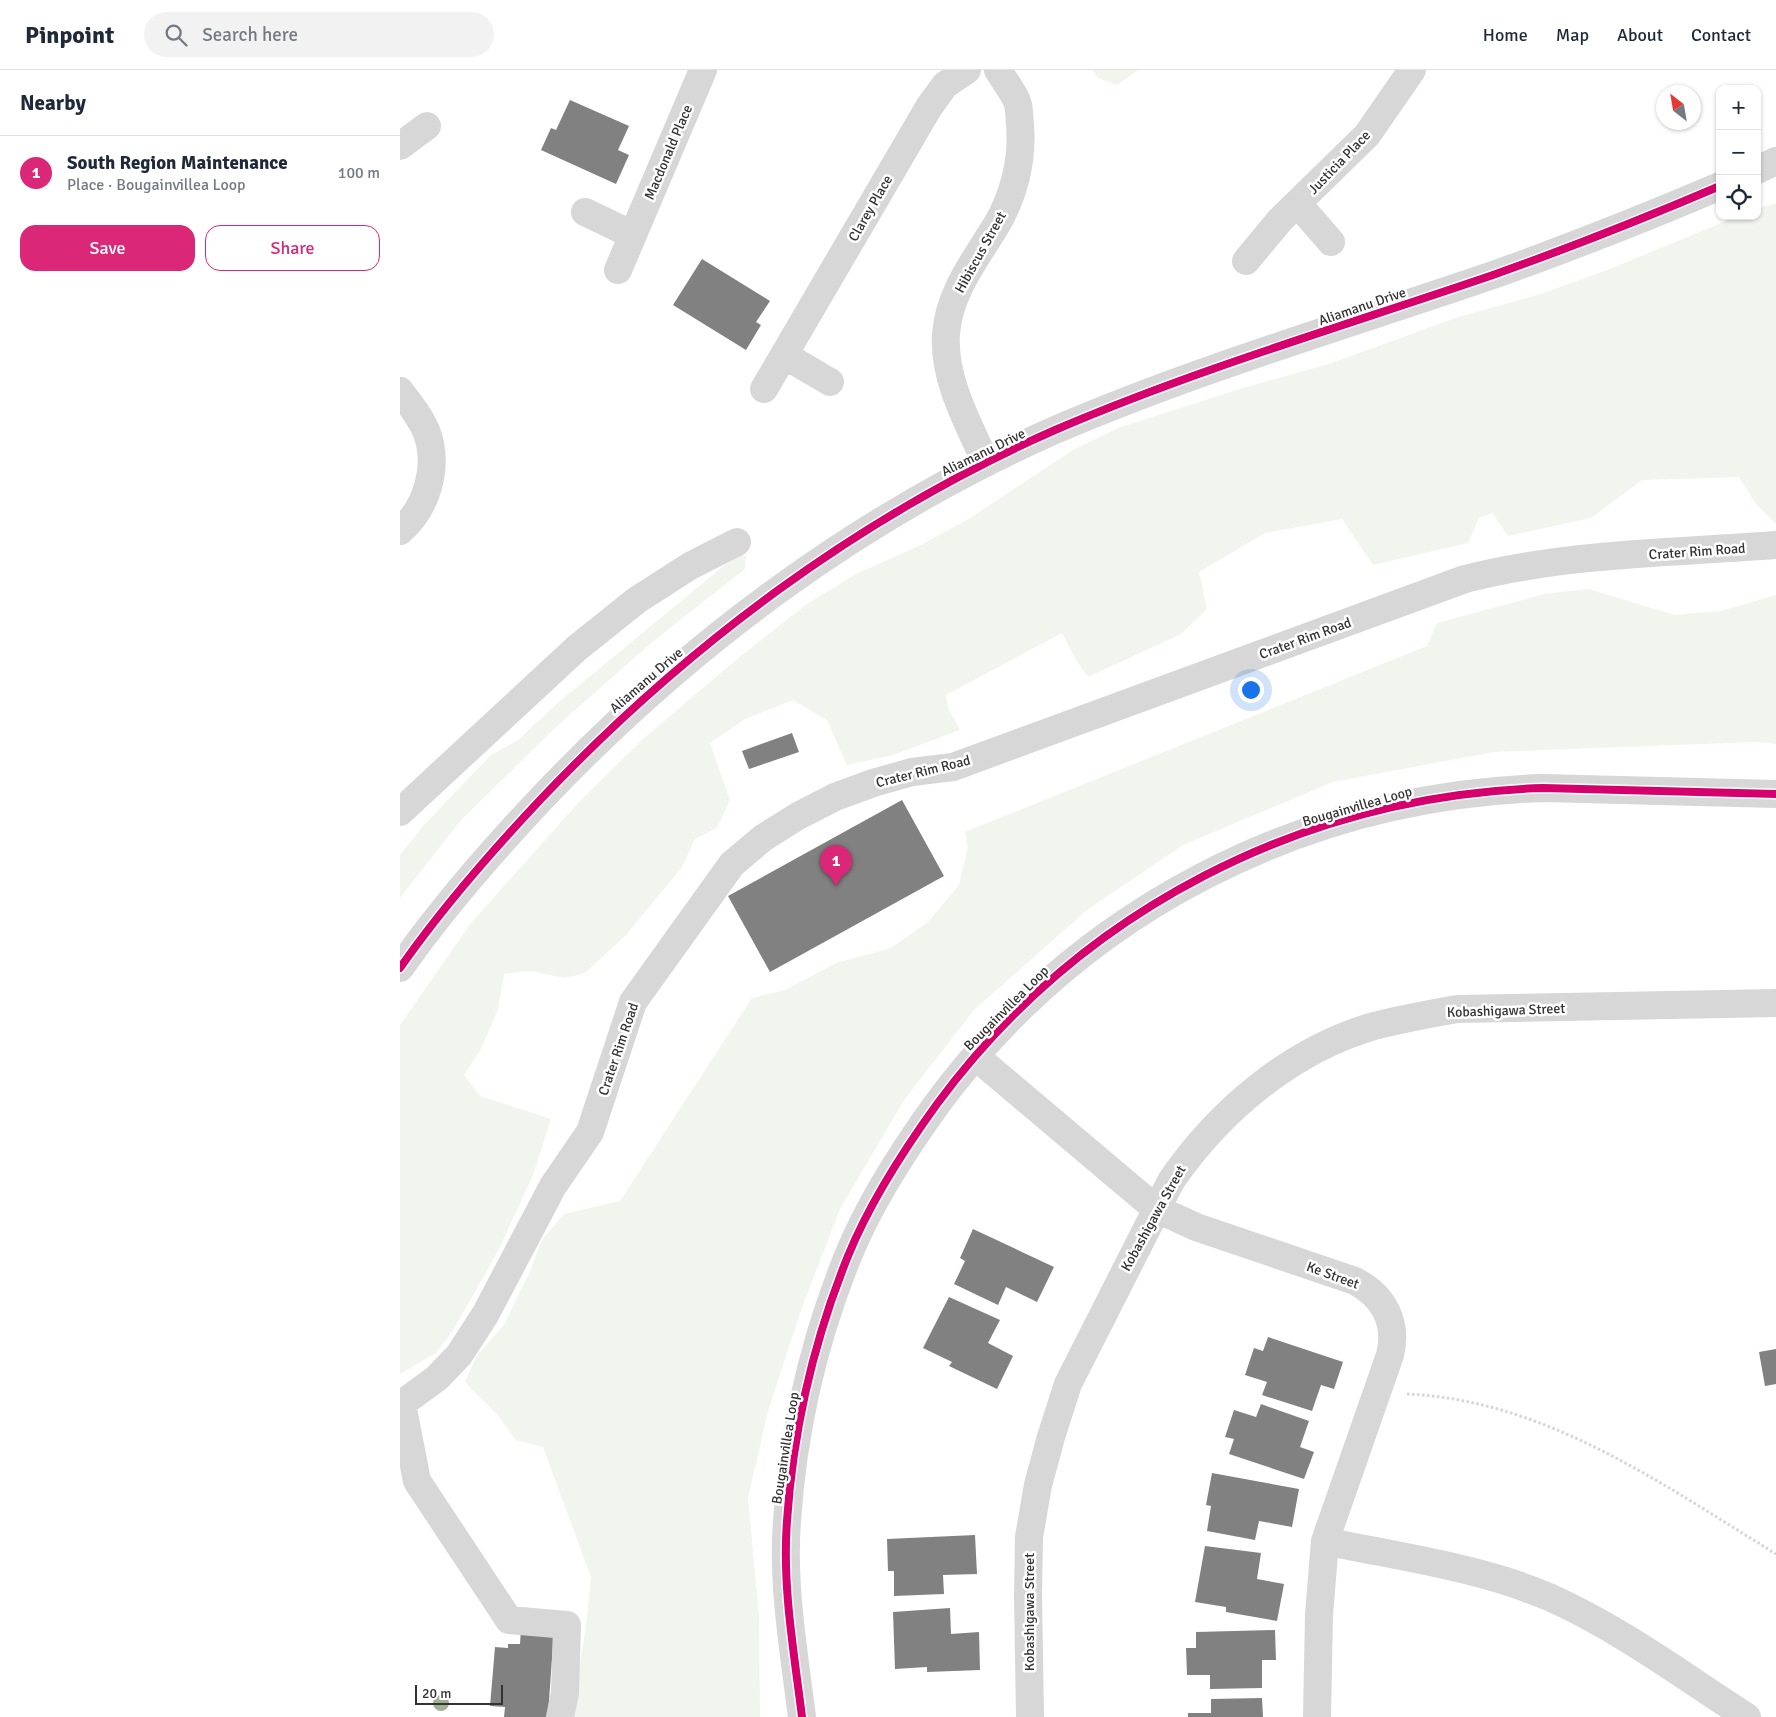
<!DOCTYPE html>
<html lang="en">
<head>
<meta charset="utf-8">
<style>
	:root { --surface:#fff; --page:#f2f2f3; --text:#1f2937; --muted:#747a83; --line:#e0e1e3; --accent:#db2777 }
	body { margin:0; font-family:Signika,sans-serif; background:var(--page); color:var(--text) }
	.controls { position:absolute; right:15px; top:15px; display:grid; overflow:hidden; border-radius:10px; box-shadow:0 1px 4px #0004 }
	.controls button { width:45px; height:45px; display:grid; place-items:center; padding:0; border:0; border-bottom:1px solid var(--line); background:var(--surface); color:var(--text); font:25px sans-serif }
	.compass { position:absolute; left:1256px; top:15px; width:45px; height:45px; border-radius:50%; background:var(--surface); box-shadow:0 1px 4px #0004; rotate:329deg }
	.scale { position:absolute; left:15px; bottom:12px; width:88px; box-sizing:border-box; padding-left:5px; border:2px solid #333; border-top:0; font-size:14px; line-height:18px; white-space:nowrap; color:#333; -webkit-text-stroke:4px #fff; paint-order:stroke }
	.you { position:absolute; left:850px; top:619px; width:18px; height:18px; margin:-12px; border:4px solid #fff; border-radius:50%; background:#1a73e8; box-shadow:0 0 0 8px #1a73e833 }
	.badge { display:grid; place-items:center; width:32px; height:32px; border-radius:50%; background:var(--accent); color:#fff; font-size:16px; font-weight:700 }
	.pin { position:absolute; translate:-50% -41px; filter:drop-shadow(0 1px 2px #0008) }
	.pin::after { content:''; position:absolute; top:26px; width:18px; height:15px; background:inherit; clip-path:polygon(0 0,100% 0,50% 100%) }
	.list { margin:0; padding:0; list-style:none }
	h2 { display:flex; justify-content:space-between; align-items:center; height:65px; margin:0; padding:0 20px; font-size:21px }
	h2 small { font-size:16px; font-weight:400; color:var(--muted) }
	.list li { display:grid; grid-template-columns:32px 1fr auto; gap:15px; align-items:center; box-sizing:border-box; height:75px; padding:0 20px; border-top:1px solid var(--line) }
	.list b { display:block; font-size:19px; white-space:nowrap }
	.list p { margin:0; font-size:16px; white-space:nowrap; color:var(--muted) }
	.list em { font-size:16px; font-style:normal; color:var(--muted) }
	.actions { display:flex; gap:10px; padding:15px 20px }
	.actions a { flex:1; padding:11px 0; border:1px solid var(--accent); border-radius:15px; text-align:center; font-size:18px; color:var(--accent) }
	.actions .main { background:var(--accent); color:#fff }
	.icon { flex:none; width:28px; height:28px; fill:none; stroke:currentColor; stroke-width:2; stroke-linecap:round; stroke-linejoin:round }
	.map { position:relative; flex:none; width:1376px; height:1647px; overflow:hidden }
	header { display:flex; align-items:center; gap:30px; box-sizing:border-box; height:70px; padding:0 25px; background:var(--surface); border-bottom:1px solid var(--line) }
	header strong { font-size:24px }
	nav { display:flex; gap:28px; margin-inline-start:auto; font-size:18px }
	.search { width:350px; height:45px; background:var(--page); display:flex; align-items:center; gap:12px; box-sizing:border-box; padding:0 18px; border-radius:28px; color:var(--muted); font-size:19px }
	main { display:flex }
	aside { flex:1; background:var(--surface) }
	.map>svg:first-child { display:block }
	.green { fill:#f1f5ed }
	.building { fill:#818181 }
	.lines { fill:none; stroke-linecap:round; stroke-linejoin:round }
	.path { stroke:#d6d6d6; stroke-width:3; stroke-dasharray:2.5 2.5; stroke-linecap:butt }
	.minor { stroke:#d7d7d7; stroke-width:28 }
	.cycleway-casing { stroke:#fff; stroke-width:11 }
	.cycleway { stroke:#d6006c; stroke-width:8 }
	.tree { fill:#a2b095 }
	.labels { text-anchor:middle; stroke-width:5; stroke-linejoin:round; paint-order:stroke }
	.street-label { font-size:14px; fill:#333; stroke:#fff }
</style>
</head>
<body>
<header>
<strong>Pinpoint</strong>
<div class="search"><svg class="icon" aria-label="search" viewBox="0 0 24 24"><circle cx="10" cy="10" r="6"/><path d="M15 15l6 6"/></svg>Search here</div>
<nav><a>Home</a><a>Map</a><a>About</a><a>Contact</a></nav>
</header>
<main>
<aside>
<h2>Nearby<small></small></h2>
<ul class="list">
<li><span class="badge">1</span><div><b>South Region Maintenance</b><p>Place · Bougainvillea Loop</p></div><em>100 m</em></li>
</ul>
<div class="actions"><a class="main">Save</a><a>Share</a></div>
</aside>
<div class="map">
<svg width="1376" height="1647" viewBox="0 0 1376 1647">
	<rect width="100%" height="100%" fill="#fff"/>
	<path class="green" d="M693,0h45l-21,15 -19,-7z
		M1376,133v321l-20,-20 -17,-27 -97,3 -51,38 -83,18 -16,-23 -13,5 -11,25 -95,22 -31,-46 -77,14 -66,39 8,37 -26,25 -93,43 -12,-17 -14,-27 -116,62 2,13 12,22 -67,25 -46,10 -20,-45 -34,-20 -48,19 -35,24 20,57 -13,28 -22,11 -13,28 -56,68 -41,38 -20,5 -34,-7 -27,3 -6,35 -17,40 -17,26 16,21 71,23 -18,56 -34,74 -45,80 -18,24 -36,21v-349l71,-102 108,-121 64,-63 94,-80 70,-55 49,-30 65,-29 49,-27 103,-68 45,-22 125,-40 89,-25 126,-46 83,-23 74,-27 123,-51h19v-7z
		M338,484l8,2 -1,13 -94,74 -95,84 -95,93 -61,78v-43l23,-29 68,-71 27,-15 42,-39z
		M1188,519l87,26 46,-4 55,-16v149l-20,-2 -262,10 -161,30 -150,63 -96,65 -113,100 -70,90 -64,109 -39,101 -33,101 -20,87 11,118 1,101h-189l15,-91 5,-49 -48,-130 -27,-7 -20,-27 -31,-31 11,-25 28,-32 26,-54 12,-31 22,-26 56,-13 132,-203 33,-8 51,-27 55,-15 37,-26 31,-37 9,-38 -3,-15 462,-186 10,-23 107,-29z"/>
	<path class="building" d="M170,30l59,26 -11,24 11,5 -13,29 -75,-34 10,-22 5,2z
		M302,189l68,42 -14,21 5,3 -15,25 -73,-45z
		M392,663l7,19 -50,17 -7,-18z
		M502,730l42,76 -174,96 -42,-76z
		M573,1159l81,38 -17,35 -31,-15 -8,18 -44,-21 11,-23 -5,-3z
		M549,1227l51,23 -12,23 25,13 -16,33 -48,-23 3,-4 -29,-14z
		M868,1267l75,25 -9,27 -13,-4 -9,26 -50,-16 5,-13 -22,-7 9,-27 9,3z
		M1376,1279v35l-11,2 -6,-34z
		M861,1334l48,17 -9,26 14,5 -10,27 -75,-25 5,-15 -9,-2 9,-27 22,7z
		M812,1403l87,16 -7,38 -33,-6 -4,19 -48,-9 4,-25 -5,-1z
		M575,1465l2,39 -34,1 1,19 -50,2v-25h-6l-1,-32z
		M805,1476l56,7 -4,26 27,5 -7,37 -51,-9v-5l-31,-5z
		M550,1538l1,26 28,-2 1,38 -53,2v-5l-32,2 -2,-57z
		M121,1558l33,2 -6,85 4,2h-48l1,-10 -15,-1 5,-59 13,1v-4h12z
		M875,1560l1,30h-14v28l-52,1v-14h-23l-1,-27h10v-16z
		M862,1628l1,19h-75v-4h23v-14z"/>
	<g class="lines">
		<path class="path" d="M1007,1324c138,6 255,90 369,160"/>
		<path class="minor" d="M0,76l27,-20
			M1357,100l19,-9
			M898,134l33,38
			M185,142l48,23
			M846,191l34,-41 87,-85 45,-65
			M218,200l85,-200
			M384,285l46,27
			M364,319l165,-282 16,-22 22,-15
			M0,321c10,13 21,27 27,42 12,34 0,75 -27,98
			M586,393c-18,-40 -43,-84 -40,-129 3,-42 30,-75 51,-110 17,-29 26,-65 23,-99 -1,-8 0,-19 -4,-26 -5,-10 -12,-19 -18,-29
			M0,742l177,-164 60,-48 53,-34 47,-24
			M0,898c42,-60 91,-116 141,-169 146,-154 319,-283 514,-369 142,-61 292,-105 438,-155 76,-27 152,-57 227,-89
			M575,986l180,152 41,19 159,54c29,15 43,42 35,74l-65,186 -6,74 -2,102
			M2,1334l15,77 92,139 58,5 -2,68 -5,24
			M0,1335l37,-27 22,-23 26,-40 68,-129 37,-54 43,-130 99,-138 31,-26 35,-22 37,-19 38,-14 39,-11 41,-5 512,-188c102,-26 207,-26 311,-34
			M925,1471c74,16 154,26 224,56 70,31 134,79 198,120
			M402,1647c-8,-65 -20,-131 -15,-196 6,-91 27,-181 61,-265 22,-54 55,-105 89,-152 144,-195 366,-308 606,-316l233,6
			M630,1647l-2,-122 1,-58 9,-52 13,-48 17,-53 103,-203c48,-70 120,-131 203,-155 27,-7 55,-12 83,-17l319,-6"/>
		<defs>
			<path id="cycleway" d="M0,898c42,-60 91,-116 141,-169 146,-154 319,-283 514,-369 142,-61 292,-105 438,-155 76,-27 152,-57 227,-89
				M402,1647c-8,-65 -20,-131 -15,-196 6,-91 27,-181 61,-265 22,-54 55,-105 89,-152 144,-195 366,-308 606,-316l233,6"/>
		</defs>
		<use href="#cycleway" class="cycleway-casing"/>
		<use href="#cycleway" class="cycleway"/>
	</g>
	<circle class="tree" cx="41" cy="1633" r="8"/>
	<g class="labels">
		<g class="street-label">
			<text transform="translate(268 82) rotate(-67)" y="5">Macdonald Place</text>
			<text transform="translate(939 92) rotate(-46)" y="5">Justicia Place</text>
			<text transform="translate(470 138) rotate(-60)" y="5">Clarey Place</text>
			<text transform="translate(580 182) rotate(-61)" y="5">Hibiscus Street</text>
			<text transform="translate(962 236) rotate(-19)" y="5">Aliamanu Drive</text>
			<text transform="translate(583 382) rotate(-26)" y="5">Aliamanu Drive</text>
			<text transform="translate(1297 481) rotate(-4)" y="5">Crater Rim Road</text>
			<text transform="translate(905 568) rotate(-20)" y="5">Crater Rim Road</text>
			<text transform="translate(246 610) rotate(-41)" y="5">Aliamanu Drive</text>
			<text transform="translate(523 701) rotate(-14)" y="5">Crater Rim Road</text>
			<text transform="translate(957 736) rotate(-16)" y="5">Bougainvillea Loop</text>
			<text transform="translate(606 938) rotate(-45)" y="5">Bougainvillea Loop</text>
			<text transform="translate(1106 940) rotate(-2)" y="5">Kobashigawa Street</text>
			<text transform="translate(218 979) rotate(-71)" y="5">Crater Rim Road</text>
			<text transform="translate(753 1148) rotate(-61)" y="5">Kobashigawa Street</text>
			<text transform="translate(933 1205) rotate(20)" y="5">Ke Street</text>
			<text transform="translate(385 1378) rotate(-81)" y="5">Bougainvillea Loop</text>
			<text transform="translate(629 1542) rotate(-90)" y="5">Kobashigawa Street</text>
		</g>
	</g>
</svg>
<div class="controls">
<button>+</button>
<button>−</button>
<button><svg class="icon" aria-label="locate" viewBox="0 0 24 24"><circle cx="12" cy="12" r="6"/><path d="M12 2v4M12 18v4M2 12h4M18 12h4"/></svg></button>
</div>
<svg class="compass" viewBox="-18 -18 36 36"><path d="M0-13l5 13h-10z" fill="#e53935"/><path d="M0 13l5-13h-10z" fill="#747a83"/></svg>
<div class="scale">20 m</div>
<div class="you"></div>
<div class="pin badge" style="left:436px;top:816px">1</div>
</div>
</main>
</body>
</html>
